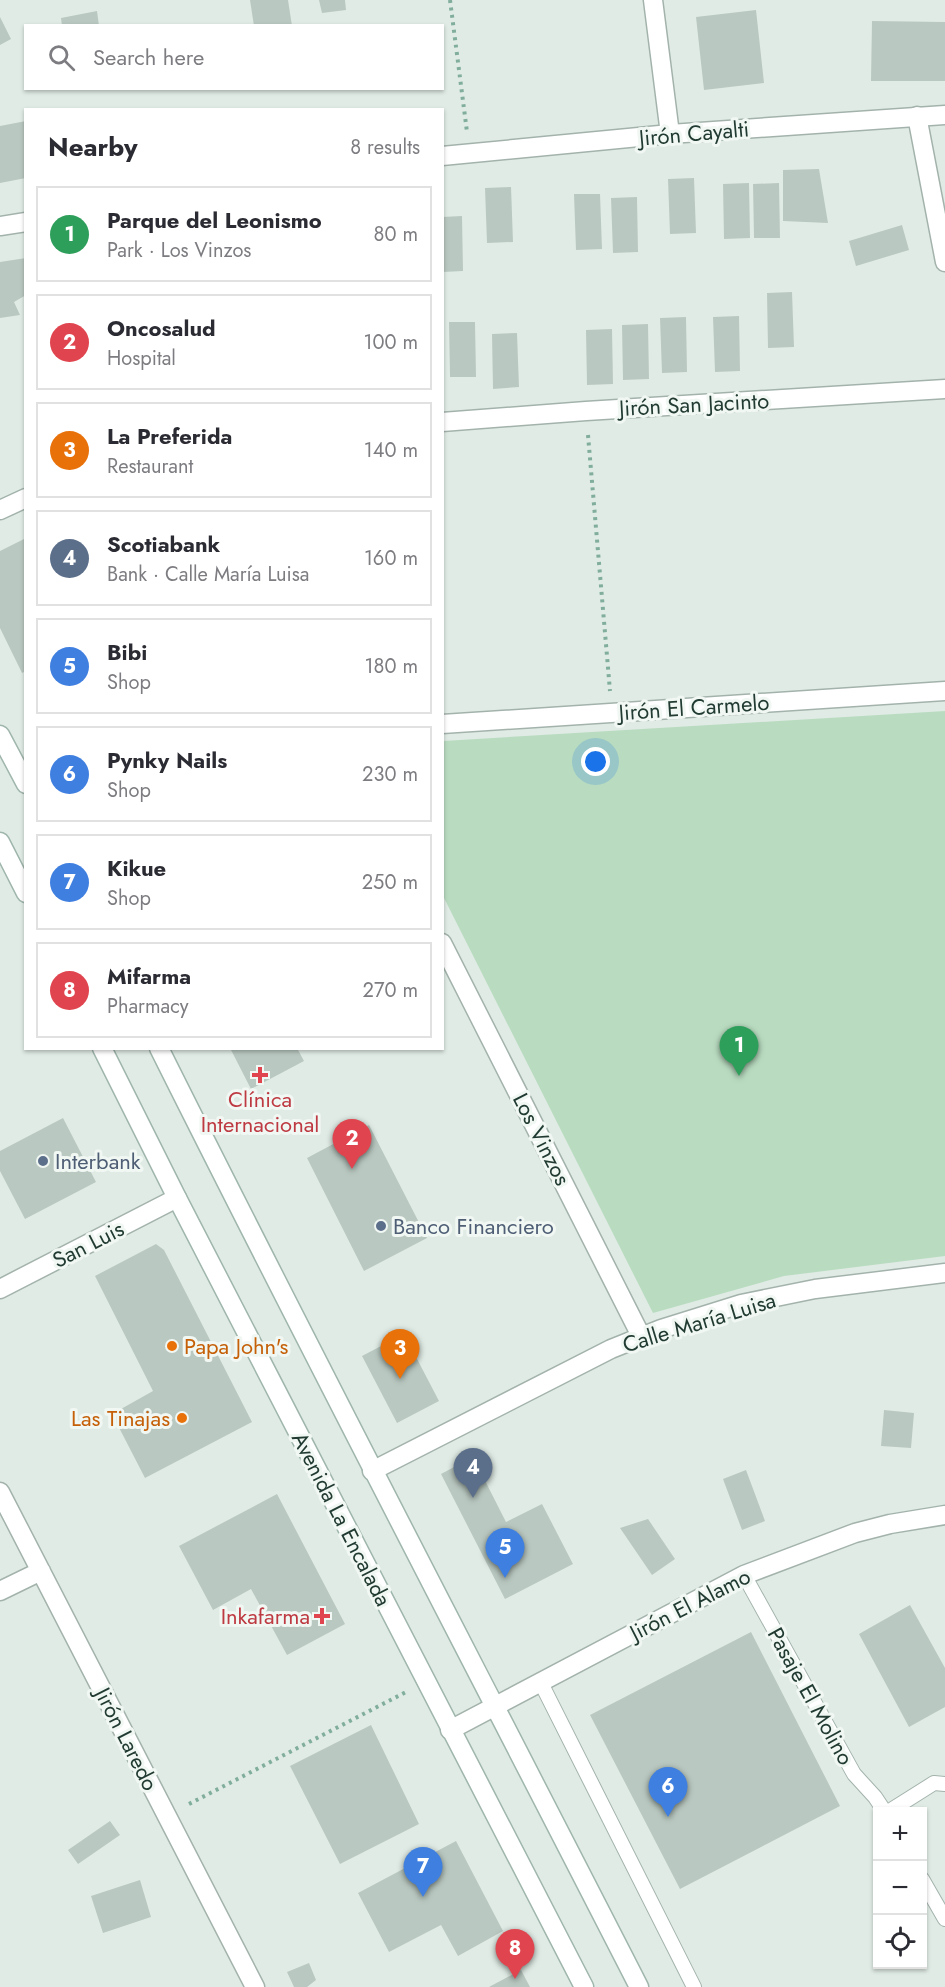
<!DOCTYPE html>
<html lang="en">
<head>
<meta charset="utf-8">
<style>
	:root { --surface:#fff; --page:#f2f2f3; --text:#2b2b33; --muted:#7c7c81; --line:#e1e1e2; --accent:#834b45 }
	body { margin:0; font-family:Jost,sans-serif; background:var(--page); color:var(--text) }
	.controls { position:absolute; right:18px; bottom:18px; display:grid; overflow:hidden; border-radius:0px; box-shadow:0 2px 4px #0004 }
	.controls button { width:54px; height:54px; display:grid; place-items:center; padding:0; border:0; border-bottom:2px solid var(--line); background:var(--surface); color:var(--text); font:30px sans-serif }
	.you { position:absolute; left:596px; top:762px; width:21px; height:21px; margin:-15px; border:4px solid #fff; border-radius:50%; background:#1a73e8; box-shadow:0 0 0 9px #1a73e833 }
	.badge { display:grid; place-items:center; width:39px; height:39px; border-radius:50%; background:var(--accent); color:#fff; font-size:20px; font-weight:700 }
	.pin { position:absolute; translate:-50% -50px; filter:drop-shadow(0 2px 3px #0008) }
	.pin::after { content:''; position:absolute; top:32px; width:21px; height:18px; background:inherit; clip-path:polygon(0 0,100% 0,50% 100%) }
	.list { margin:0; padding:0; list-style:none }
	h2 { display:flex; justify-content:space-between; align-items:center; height:78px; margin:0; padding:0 24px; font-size:26px }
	h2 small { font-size:20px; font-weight:400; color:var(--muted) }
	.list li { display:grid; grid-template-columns:39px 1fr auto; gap:18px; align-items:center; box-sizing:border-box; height:96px; margin:0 12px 12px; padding:0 12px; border:2px solid var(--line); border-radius:0px }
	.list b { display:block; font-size:22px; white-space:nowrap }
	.list p { margin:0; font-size:20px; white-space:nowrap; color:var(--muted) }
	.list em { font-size:20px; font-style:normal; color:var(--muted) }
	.icon { flex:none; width:33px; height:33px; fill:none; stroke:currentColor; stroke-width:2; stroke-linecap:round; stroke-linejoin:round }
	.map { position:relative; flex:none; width:945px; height:1987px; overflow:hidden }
	.search { position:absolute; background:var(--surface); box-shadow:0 2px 4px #0004; left:24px; top:24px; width:420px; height:66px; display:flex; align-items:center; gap:15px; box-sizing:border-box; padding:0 21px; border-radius:0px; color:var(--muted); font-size:22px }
	.panel { position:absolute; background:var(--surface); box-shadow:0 2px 4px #0004; left:24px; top:108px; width:420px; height:942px; border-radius:0px }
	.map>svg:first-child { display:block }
	.green { fill:#b9dcc0 }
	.building { fill:#b9c8c1 }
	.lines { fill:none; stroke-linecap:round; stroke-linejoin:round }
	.service-casing { stroke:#a3b3ac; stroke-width:16 }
	.minor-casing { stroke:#a3b3ac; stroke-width:21 }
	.tertiary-casing { stroke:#a3b3ac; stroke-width:21 }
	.secondary-casing { stroke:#9fb6ac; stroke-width:21 }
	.path { stroke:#81ae9c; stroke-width:4; stroke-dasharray:3 4.5; stroke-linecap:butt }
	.service { stroke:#fff; stroke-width:14 }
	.minor { stroke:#fff; stroke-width:18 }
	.tertiary { stroke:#fff; stroke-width:18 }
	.secondary { stroke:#fff; stroke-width:18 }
	.health-dot { fill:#e0444e; stroke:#f1f7f3; stroke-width:2 }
	.service-dot { fill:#5c6f8a; stroke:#f1f7f3; stroke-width:2 }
	.food-dot { fill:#e8710a; stroke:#f1f7f3; stroke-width:2 }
	.labels { text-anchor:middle; stroke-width:6; stroke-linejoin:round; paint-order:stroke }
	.street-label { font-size:22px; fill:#213b32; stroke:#f1f7f3 }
	.health-label { font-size:22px; fill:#be3a42; stroke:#f1f7f3 }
	.service-label { font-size:22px; fill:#4e5e75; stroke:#f1f7f3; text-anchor:start }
	.food-label { font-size:22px; fill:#c56008; stroke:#f1f7f3; text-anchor:start }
</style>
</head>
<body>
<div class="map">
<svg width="945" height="1987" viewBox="0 0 945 1987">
	<rect width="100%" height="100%" fill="#e0ebe5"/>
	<path class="green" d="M945,711v545l-161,20 -131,37 -210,-417v-155z"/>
	<path class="building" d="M250,0h38l4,26h-38z
		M319,0h26l1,10 -24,3z
		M756,10l8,73 -60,7 -8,-73z
		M97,11l2,15h-37l-1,-8z
		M0,17l11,22 -11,6z
		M872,21l73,1v59h-74z
		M26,121v57l-26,5v-57z
		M819,169l9,54 -45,-2v-51z
		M694,178l2,55 -26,1 -2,-55z
		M749,183l1,55 -26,1 -1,-55z
		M779,183l1,55h-26l-1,-54z
		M511,187l2,55 -26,1 -2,-55z
		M574,194h26l2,55 -26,1z
		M637,197l1,55 -25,1 -2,-55z
		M462,216l1,55 -21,1v-55z
		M902,225l7,25 -53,16 -7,-25z
		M26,258v37l-12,7 6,13 -20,3v-56z
		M792,292l2,55 -26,1 -1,-55z
		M739,316l1,55 -25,1 -2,-55z
		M686,317l1,55 -25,1 -2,-55z
		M449,322h26l1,55h-26z
		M648,324l1,55 -26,1 -1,-55z
		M612,329l1,55 -26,1 -1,-55z
		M517,333l2,54 -26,2 -1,-55z
		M26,538v133l-4,2 -22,-45v-77z
		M230,1048h67l7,13 -53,28z
		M63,1118l33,64 -71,37 -25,-48v-20z
		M369,1125l58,113 -63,33 -57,-113z
		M156,1244l8,6 88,172 -107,56 -33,-64 41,-23 -58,-115z
		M404,1334l35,67 -42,22 -35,-67z
		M884,1410l30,3 -3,35 -30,-2z
		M473,1457l33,65 36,-18 31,60 -68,35 -64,-125z
		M746,1470l19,51 -23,9 -19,-51z
		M277,1494l68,130 -58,31 -36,-66 -38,21 -34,-64z
		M648,1519l27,40 -23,16 -32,-47z
		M910,1605l35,63v39l-36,20 -50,-93z
		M751,1632l89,174 -160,83 -90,-174z
		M371,1725l48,99 -79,40 -50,-98z
		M110,1821l10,14 -42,29 -10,-14z
		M456,1841l47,90 -45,25 -17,-31 -52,27 -31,-59z
		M140,1880l11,37 -48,16 -12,-37z
		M309,1963l7,17 -9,7h-13l-7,-15z
		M521,1970l9,17h-41z"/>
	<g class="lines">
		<defs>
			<path id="service" d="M744,1575l110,199 21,23 10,15
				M540,1681l154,306
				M888,1812l46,-29 11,1
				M922,1879l23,40"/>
			<path id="minor" d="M653,0l17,134
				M917,116l28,146
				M442,422l144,-11 359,-22
				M0,510l26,-12
				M442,724l503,-33
				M442,943l199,393
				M0,1289l177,-91
				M372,1471l239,-122 50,-20 80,-25 74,-15 130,-16
				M0,1492l255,495
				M0,1591l41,-20
				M450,1730l294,-155 111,-42 35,-9 55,-9"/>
			<path id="tertiary" d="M442,156l228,-22 275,-19
				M0,226l26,-4"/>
			<path id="secondary" d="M0,735l26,49
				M0,842l26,51
				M102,1048l75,150 407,789
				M159,1048c157,315 320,626 480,939"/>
		</defs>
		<use href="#service" class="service-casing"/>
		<use href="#minor" class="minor-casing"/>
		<use href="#tertiary" class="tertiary-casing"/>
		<use href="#secondary" class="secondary-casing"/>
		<path class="path" d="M450,0l17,132
			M588,435l22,256
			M189,1804l217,-112"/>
		<use href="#service" class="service"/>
		<use href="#minor" class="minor"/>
		<use href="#tertiary" class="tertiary"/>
		<use href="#secondary" class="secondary"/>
	</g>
	<g class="health-dot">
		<path d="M257 1066h6v6h6v6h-6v6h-6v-6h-6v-6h6z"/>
		<path d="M319 1607h6v6h6v6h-6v6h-6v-6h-6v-6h6z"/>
	</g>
	<g class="service-dot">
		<circle cx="43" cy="1161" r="6"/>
		<circle cx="381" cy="1226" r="6"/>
	</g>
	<g class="food-dot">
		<circle cx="172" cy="1346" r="6"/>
		<circle cx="182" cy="1418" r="6"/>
	</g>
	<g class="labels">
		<g class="street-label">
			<text transform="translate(694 133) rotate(-5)" y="8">Jirón Cayalti</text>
			<text transform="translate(694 404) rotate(-3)" y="8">Jirón San Jacinto</text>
			<text transform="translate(694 707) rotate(-4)" y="8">Jirón El Carmelo</text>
			<text transform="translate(542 1139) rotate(63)" y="8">Los Vinzos</text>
			<text transform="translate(88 1244) rotate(-27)" y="8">San Luis</text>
			<text transform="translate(699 1322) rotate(-17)" y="8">Calle María Luisa</text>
			<text transform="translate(342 1519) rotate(63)" y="8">Avenida La Encalada</text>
			<text transform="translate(690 1604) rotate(-27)" y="8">Jirón El Alamo</text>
			<text transform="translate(811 1696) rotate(61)" y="8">Pasaje El Molino</text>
			<text transform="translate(127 1739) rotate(63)" y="8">Jirón Laredo</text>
		</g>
		<g class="health-label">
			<text x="260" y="1107">Clínica<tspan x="260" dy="25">Internacional</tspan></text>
			<text x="310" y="1624" text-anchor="end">Inkafarma</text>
		</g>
		<g class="service-label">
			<text x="55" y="1169">Interbank</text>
			<text x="393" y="1234">Banco Financiero</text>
		</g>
		<g class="food-label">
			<text x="184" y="1354">Papa John's</text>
			<text x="170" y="1426" text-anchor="end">Las Tinajas</text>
		</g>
	</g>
</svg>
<div class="controls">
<button>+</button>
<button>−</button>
<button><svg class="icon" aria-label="locate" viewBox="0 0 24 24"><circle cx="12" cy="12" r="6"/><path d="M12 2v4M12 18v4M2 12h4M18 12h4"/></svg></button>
</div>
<div class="you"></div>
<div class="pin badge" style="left:739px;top:1076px;background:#2e9e5b">1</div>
<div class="pin badge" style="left:352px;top:1169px;background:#e0444e">2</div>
<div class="pin badge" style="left:400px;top:1379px;background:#e8710a">3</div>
<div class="pin badge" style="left:473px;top:1498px;background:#5c6f8a">4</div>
<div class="pin badge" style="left:505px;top:1578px;background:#3f7fe0">5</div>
<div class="pin badge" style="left:668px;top:1817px;background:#3f7fe0">6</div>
<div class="pin badge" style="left:423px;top:1897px;background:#3f7fe0">7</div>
<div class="pin badge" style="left:515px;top:1979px;background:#e0444e">8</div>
<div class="search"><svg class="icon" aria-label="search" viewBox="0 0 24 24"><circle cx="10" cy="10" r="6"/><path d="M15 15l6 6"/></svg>Search here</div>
<section class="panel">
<h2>Nearby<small>8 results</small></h2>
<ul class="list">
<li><span class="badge" style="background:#2e9e5b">1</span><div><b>Parque del Leonismo</b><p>Park · Los Vinzos</p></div><em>80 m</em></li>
<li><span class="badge" style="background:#e0444e">2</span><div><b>Oncosalud</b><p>Hospital</p></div><em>100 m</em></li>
<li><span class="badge" style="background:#e8710a">3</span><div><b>La Preferida</b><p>Restaurant</p></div><em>140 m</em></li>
<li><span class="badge" style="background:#5c6f8a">4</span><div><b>Scotiabank</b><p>Bank · Calle María Luisa</p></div><em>160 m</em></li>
<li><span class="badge" style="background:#3f7fe0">5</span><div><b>Bibi</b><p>Shop</p></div><em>180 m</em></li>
<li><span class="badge" style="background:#3f7fe0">6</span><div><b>Pynky Nails</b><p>Shop</p></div><em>230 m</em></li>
<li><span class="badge" style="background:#3f7fe0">7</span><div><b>Kikue</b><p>Shop</p></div><em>250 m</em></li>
<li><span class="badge" style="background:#e0444e">8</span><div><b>Mifarma</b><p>Pharmacy</p></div><em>270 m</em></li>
</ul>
</section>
</div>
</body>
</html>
